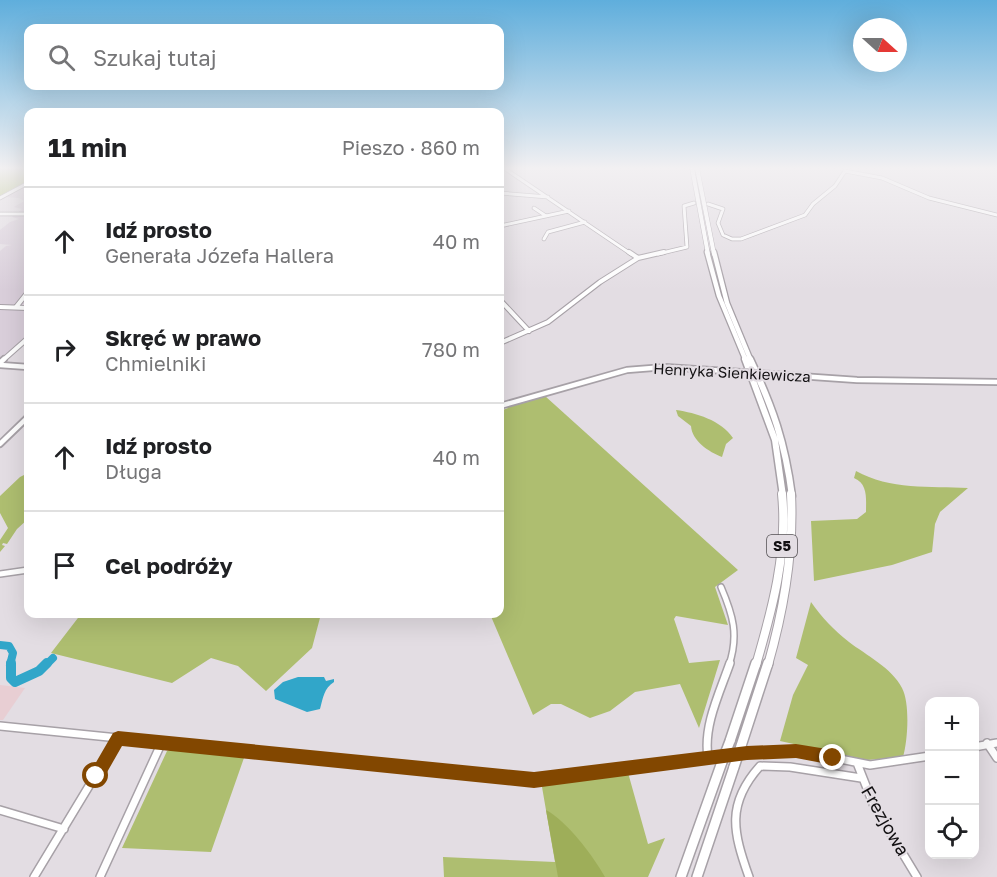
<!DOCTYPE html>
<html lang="pl">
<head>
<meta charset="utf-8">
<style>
	:root { --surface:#fff; --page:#f6f6f6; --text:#202124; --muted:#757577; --line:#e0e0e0 }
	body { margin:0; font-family:"Golos Text",sans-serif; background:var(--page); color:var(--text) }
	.controls { position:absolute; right:18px; bottom:18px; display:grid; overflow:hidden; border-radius:12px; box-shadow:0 6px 24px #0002 }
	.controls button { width:54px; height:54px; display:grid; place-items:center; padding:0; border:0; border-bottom:2px solid var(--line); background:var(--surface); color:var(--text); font:30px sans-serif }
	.compass { position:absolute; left:853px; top:18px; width:54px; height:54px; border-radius:50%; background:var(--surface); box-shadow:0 6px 24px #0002; rotate:111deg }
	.stop { position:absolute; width:18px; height:18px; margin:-14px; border:4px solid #824700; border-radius:50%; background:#fff }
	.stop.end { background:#824700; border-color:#fff; box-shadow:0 2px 6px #0008 }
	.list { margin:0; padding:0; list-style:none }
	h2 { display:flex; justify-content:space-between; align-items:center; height:78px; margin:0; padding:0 24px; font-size:26px }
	h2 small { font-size:20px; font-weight:400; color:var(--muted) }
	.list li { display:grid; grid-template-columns:39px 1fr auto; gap:18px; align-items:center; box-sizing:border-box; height:108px; padding:0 24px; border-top:2px solid var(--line) }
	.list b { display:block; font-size:22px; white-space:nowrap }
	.list p { margin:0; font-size:20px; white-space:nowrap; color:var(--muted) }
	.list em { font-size:20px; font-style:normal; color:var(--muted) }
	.icon { flex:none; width:33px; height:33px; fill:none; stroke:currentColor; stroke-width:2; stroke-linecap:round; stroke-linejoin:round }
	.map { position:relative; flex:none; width:997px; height:877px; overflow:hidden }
	.search { position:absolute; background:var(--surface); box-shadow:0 6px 24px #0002; left:24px; top:24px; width:480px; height:66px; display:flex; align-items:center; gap:15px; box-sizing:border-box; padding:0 21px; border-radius:12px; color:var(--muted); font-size:22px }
	.panel { position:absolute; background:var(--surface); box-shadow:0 6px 24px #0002; left:24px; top:108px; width:480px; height:510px; border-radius:12px }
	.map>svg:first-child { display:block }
	.built { fill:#d9ceda }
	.education { fill:#e8ced3 }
	.green { fill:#aebe70 }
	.forest { fill:#9eae59 }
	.water { fill:#31a6c9 }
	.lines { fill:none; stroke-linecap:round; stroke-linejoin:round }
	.river-far1 { stroke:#31a6c9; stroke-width:8 }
	.river { stroke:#31a6c9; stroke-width:10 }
	.minor-far4-casing { stroke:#a7a1a7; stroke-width:4.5 }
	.minor-far3-casing { stroke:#a7a1a7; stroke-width:6 }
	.minor-far2-casing { stroke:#a7a1a7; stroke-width:8 }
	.minor-far1-casing { stroke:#a7a1a7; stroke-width:8 }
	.minor-casing { stroke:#a7a1a7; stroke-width:10 }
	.highway-far4-casing { stroke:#a7a1a7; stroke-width:5 }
	.highway-far3-casing { stroke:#a7a1a7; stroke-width:7 }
	.highway-far2-casing { stroke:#a7a1a7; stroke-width:9 }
	.highway-far1-casing { stroke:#a7a1a7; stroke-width:10 }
	.highway-casing { stroke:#a7a1a7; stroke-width:12 }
	.minor-far4 { stroke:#fff; stroke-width:3 }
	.minor-far3 { stroke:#fff; stroke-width:4 }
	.minor-far2 { stroke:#fff; stroke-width:4.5 }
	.minor-far1 { stroke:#fff; stroke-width:5 }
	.minor { stroke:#fff; stroke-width:7 }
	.highway-far4 { stroke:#fff; stroke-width:4 }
	.highway-far3 { stroke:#fff; stroke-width:4.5 }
	.highway-far2 { stroke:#fff; stroke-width:6 }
	.highway-far1 { stroke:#fff; stroke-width:8 }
	.highway { stroke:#fff; stroke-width:9 }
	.minor-bridge-casing { stroke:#a7a1a7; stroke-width:8; stroke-linecap:butt }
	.highway-bridge-casing { stroke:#a7a1a7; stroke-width:12; stroke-linecap:butt }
	.minor-bridge { stroke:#fff; stroke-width:4.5 }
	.highway-bridge { stroke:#fff; stroke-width:9 }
	.route { fill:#824700 }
	.labels { text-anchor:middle; stroke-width:4.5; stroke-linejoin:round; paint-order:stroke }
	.shield { fill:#e3dde3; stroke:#514e51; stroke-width:1.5 }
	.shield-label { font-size:14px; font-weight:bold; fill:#121012 }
	.street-label { font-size:15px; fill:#121012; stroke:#e3dde3 }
	.near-street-label { font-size:18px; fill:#121012; stroke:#e3dde3 }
</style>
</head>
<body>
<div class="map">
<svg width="997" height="877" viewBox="0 0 997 877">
	<rect width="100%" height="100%" fill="#e3dde3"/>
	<path class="built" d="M28,184v113l-5,8 5,1v28l-28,26v-109l6,-5 6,-1 -12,-1v-14l10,-8 9,-3 -7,-2 10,-8 -8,-2 10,-6 -5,-3 -14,-1z"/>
	<path class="education" d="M0,685l25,3 -22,32h-3z"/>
	<path class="green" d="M0,168h28v14l-28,16z
		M545,396l193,174 -23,17 13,38 -52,-9 -2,3 15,44 31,-3 -21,68 -19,-44 -45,8 -25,19 -20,7 -29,-14h-10l-18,11 -43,-101h10v-203l8,-3 -1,-3z
		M676,410c20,3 45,10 57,28l-7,6 -4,13c-13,-5 -30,-16 -31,-31l-13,-10z
		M856,471c34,19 74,15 112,17l-28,24 -5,12 -3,28 -40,13 -78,16 -3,-60 46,-2 9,-7c0,-14 2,-28 -12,-34z
		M28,473v46l-11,10 -10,15 -4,-1 -1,2 3,1 -5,6v-12l8,-12 -8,-15v-17l20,-19z
		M811,602c11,16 23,28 38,40 17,13 43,26 53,46 8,15 6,52 1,69l-36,3 -87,-19 13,-46 15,-30 -12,-7z
		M81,614h240l-9,34 -46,43 -28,-25 -27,-8 -39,25 -121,-30z
		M176,748l69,7 -34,97 -89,-4 45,-97z
		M625,762l23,82 17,-6 -17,39h-204l-1,-20 112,5 -13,-75 -5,-14z"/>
	<path class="forest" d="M546,810c21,11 47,46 59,67h-47z"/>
	<path class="water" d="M298,677h26l2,4 8,-2v3c-10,6 -11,16 -14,27l-13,3 -32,-13 -1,-9 9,-8z"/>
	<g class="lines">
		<path class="river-far1" d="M0,645l9,1 4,7 -3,12
			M46,665l7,-7"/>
		<path class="river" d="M11,663v15l4,4 24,-11 8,-8"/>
		<defs>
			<path id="minor-far4" d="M504,168l127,86
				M500,193l48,4
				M0,198l28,-15
				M708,204l15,5 -5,14 5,12 9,4h9l64,-24 8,-11 22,-18 10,-15 37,7 47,20 68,17
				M534,208l12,8
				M0,214h28
				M500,226l69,-15
				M544,239l4,-7 37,-10
				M658,254l29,-7 -3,-41 10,-3"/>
			<path id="minor-far3" d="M629,252l9,6
				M500,300l29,31
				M0,307l28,1
				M16,307l12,-15
				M500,343l48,-21 52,-40 38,-24 26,-6
				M2,361l26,-23"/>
			<path id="minor-far2" d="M0,363l4,-4
				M0,365l28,2
				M771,374l86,6 140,2
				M500,406l127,-36 38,-3 76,5
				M0,444l28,-27"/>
			<path id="minor-far1" d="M0,574l28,-4
				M721,587c12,28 18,48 8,78"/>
			<path id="minor" d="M0,726l533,54 188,-24 58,-5 26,1 65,13 60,-9
				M987,743l10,15
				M974,747l23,-4
				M708,757c-5,-31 12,-65 22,-94
				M857,763l17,43 43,71
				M0,810l64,19
				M34,877l84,-139
				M100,877l62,-135
				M749,877c-16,-45 -23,-73 11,-111l30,1 71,11"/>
			<path id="highway-far4" d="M692,168l16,86
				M697,168l17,86"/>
			<path id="highway-far3" d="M707,252l12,44 27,65
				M714,252l13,51 24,58"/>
			<path id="highway-far2" d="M745,359l30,81 8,56
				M750,359c23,49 35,83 42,137"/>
			<path id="highway-far1" d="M756,665c16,-55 32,-113 26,-171
				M768,665c16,-56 26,-112 23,-171"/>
			<path id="highway" d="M730,741l26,-78
				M741,746l27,-83
				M681,877l41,-115
				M697,877l37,-110"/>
		</defs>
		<use href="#minor-far4" class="minor-far4-casing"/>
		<use href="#minor-far3" class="minor-far3-casing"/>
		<use href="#minor-far2" class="minor-far2-casing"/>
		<use href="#minor-far1" class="minor-far1-casing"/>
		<use href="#minor" class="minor-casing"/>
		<use href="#highway-far4" class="highway-far4-casing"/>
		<use href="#highway-far3" class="highway-far3-casing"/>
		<use href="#highway-far2" class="highway-far2-casing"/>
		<use href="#highway-far1" class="highway-far1-casing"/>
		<use href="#highway" class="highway-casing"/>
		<use href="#minor-far4" class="minor-far4"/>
		<use href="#minor-far3" class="minor-far3"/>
		<use href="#minor-far2" class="minor-far2"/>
		<use href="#minor-far1" class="minor-far1"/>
		<use href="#minor" class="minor"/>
		<use href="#highway-far4" class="highway-far4"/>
		<use href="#highway-far3" class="highway-far3"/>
		<use href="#highway-far2" class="highway-far2"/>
		<use href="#highway-far1" class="highway-far1"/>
		<use href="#highway" class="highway"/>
		<defs>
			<path id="minor-bridge" d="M741,372l30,2"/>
			<path id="highway-bridge" d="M722,762l8,-21
				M734,767l7,-21"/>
		</defs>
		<use href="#minor-bridge" class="minor-bridge-casing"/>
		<use href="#highway-bridge" class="highway-bridge-casing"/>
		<use href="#minor-bridge" class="minor-bridge"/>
		<use href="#highway-bridge" class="highway-bridge"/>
	</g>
	<linearGradient id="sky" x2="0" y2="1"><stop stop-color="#5faedc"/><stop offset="0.58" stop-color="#f2f0f2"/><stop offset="1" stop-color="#f2f0f2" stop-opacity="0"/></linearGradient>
	<rect width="997" height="290" fill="url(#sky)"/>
	<path class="route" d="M118,731l416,41 213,-26 49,-2 37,6 5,2 2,6 -2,5 -5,2 -37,-7 -49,2 -213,28 -412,-42 -20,35 -6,3 -5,-3 -2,-5 2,-5 22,-38z"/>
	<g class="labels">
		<rect class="shield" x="767" y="535" width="30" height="22" rx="4.5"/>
		<g class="shield-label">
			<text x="782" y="551">S5</text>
		</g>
		<g class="street-label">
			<text transform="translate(732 373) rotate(3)" y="5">Henryka Sienkiewicza</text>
		</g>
		<g class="near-street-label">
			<text transform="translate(885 821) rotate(60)" y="6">Frezjowa</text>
		</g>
	</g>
</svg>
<div class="controls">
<button>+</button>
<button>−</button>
<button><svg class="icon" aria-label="locate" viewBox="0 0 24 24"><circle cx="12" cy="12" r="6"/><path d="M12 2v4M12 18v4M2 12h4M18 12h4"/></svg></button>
</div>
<svg class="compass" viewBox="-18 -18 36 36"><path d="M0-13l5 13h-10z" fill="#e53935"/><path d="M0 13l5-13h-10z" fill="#757577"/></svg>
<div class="stop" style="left:96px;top:776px"></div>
<div class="stop end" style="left:833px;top:758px"></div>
<div class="search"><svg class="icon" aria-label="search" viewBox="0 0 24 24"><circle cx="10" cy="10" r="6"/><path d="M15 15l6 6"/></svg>Szukaj tutaj</div>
<section class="panel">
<h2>11 min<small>Pieszo · 860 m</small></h2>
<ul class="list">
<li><svg class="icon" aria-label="ahead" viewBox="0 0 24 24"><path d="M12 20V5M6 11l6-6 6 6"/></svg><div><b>Idź prosto</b><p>Generała Józefa Hallera</p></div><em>40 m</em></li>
<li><svg class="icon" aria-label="right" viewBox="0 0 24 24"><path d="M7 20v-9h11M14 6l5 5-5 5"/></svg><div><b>Skręć w prawo</b><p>Chmielniki</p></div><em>780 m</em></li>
<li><svg class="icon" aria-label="ahead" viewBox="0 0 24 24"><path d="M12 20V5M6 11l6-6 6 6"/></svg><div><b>Idź prosto</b><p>Długa</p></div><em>40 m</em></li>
<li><svg class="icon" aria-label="arrive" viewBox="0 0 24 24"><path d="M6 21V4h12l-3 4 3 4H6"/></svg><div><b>Cel podróży</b></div></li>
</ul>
</section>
</div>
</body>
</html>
